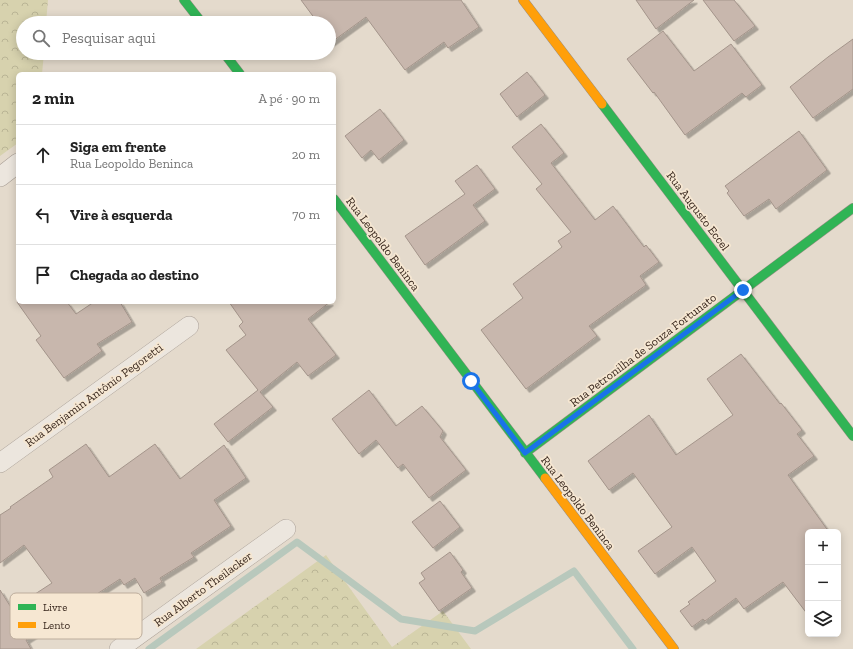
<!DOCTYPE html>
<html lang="pt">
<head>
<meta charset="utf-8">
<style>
	:root { --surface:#fff; --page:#f2f2f2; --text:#222; --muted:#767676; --line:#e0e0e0 }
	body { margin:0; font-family:"Zilla Slab",serif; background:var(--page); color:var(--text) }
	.controls { position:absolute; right:12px; bottom:12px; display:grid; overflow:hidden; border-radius:6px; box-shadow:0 2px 10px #0003 }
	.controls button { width:36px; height:36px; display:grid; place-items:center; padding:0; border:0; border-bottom:1px solid var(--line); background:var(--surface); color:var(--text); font:20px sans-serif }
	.stop { position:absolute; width:12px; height:12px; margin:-9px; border:3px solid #1a73e8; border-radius:50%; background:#fff }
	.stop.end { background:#1a73e8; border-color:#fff; box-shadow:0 1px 4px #0008 }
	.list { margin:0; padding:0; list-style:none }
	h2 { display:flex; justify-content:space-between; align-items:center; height:52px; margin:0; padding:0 16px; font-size:17px }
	h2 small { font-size:13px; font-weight:400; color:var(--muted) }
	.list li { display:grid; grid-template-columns:26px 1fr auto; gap:12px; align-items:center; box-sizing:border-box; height:60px; padding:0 16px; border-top:1px solid var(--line) }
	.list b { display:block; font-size:15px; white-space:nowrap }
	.list p { margin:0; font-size:13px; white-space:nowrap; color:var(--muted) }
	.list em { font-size:13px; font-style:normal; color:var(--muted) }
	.icon { flex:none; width:22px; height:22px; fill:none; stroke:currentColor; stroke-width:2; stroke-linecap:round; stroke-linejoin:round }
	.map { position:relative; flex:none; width:853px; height:649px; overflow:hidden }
	.search { position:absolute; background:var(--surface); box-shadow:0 2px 10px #0003; left:16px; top:16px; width:320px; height:44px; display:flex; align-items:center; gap:10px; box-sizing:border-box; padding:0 14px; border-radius:22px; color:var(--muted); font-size:15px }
	.panel { position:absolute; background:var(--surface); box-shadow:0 2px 10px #0003; left:16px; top:72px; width:320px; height:232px; border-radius:6px }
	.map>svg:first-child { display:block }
	.forest { fill:url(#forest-crowns) }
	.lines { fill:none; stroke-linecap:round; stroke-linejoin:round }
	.stream { stroke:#b8c8bc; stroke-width:7 }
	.building { fill:#c8b7ad; stroke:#a4958b; filter:url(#shadow) }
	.street-casing { stroke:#a99f96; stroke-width:20 }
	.fast-casing { stroke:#998f85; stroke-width:10 }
	.slow-casing { stroke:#998f85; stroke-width:10 }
	.street { stroke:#ece6de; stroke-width:19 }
	.fast { stroke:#30b455; stroke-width:9 }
	.slow { stroke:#ff9f0a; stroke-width:9 }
	.route { stroke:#1a73e8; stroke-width:5 }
	.labels { text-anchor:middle; stroke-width:3.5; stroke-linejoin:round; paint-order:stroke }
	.street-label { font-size:12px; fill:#38271d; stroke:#f6e7d2 }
	.key { fill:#f6e7d2; stroke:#bdad9c; stroke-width:1 }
	.key-label { font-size:11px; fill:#38271d }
</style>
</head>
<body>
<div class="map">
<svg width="853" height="649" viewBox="0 0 853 649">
	<defs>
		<pattern id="forest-crowns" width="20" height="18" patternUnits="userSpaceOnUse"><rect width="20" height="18" fill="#d7d2ae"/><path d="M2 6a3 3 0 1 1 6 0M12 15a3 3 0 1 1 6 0" fill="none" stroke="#b9b495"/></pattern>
		<filter id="shadow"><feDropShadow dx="3.5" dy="3.5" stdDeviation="0" flood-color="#0004"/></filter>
	</defs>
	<rect width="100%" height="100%" fill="#e4dacc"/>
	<path class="forest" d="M0,0h48l-2,23h-23v30h21l-2,21h-24v69l-18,13z
		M326,555l66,92 51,-36 28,38h-275z"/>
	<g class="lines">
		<path class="stream" d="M149,649l148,-107 104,77 74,12 99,-60 59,78"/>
	</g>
	<path class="building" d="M301,0h160l18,27 -31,21 -4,-6 -39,28 -39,-53 -37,27v-21h-11z
		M636,0h58l-38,29z
		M703,0h31l21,26 -21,15z
		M663,31l31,40 37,-27 31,41 -16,12 -4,-4 -57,42 -31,-43 -1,1 -26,-34z
		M853,39v50l-40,29 -23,-31 38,-30z
		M527,72l18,23 -28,22 -17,-23z
		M380,109l24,31 -25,20 -8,-10 -9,8 -17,-22z
		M541,124l23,29 -13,10 44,57 18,-14 31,41 2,-2 13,17 -19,14 6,9 -57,41 8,10 -71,53 -45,-59 42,-32 -10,-14 49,-37 -4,-6 13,-9 -35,-43 6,-5 -30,-37z
		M799,131l28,39 -51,39 -7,-10 -25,17 -17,-23 2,-2 -4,-5z
		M477,165l18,24 -22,16 12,16 -60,44 -20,-29 60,-42 -10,-13z
		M17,302h50l9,12 18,-12h26l12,20 -35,22 5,7 -38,27 -28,-38 5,-4z
		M229,302h101l-22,17 28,36 -28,21 -11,-14 -37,30 13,15 -45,35 -14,-18 44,-34 -32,-40 20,-15 -7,-9 4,-4z
		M741,354l39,50 1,-1 21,27 -5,4 17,22 -26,19 41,57h-21v83l-25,-33 -39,27 -8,-11 -31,23 -2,-2 -11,8 -12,-16 10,-7 -2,-2 28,-21 -24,-34 -37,27 -17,-23 34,-24 -39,-54 -24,17 -21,-29 61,-46 27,40 57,-40 -26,-36z
		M369,390l27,36 26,-20 21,25 -3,6 26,33 -37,28 -26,-34 -5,4 -22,-28 -17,14 -27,-35z
		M86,444l23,33 46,-33 25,35 44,-34 22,33 -32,22 17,26 -40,27 3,4 -34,21 2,4 -18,11 -9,-15 -11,7 -4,-6 -94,61 5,9h-31v-59l12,19 40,-26 -28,-38 -24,18v-48l11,-7 -1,-1 43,-30 -4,-7z
		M440,501l20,26 -27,21 -21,-26z
		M450,552l13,18 -2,2 11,16 -33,23 -20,-28 6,-4 -4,-6z"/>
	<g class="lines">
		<defs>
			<path id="street" d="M0,177l18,-14
				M0,463l189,-137
				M119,649l167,-120"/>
			<path id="fast" d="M184,0l18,23
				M224,53l16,21
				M602,104l251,332
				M334,199l211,279
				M525,453l328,-245"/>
			<path id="slow" d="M523,0l79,104
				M545,478l129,171"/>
		</defs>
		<use href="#street" class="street-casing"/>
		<use href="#fast" class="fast-casing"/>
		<use href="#slow" class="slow-casing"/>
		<use href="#street" class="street"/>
		<use href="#fast" class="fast"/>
		<use href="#slow" class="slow"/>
	</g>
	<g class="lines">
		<path class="route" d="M471,381l54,72 218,-163"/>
	</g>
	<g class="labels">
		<g class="street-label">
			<text transform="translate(698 211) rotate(53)" y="4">Rua Augusto Eccel</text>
			<text transform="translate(383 244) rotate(53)" y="4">Rua Leopoldo Beninca</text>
			<text transform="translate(643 350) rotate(-37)" y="4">Rua Petronilha de Souza Fortunato</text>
			<text transform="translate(94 395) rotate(-36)" y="4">Rua Benjamin Antônio Pegoretti</text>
			<text transform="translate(578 503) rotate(53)" y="4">Rua Leopoldo Beninca</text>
			<text transform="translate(203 589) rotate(-36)" y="4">Rua Alberto Theilacker</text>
		</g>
	</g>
	<rect x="10" y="593" width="132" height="46" rx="6" class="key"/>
	<rect x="18" y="604" width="18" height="6" fill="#30b455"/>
	<rect x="18" y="622" width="18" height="6" fill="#ff9f0a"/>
	<g class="key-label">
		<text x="43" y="611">Livre</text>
		<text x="43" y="629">Lento</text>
	</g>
</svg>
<div class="controls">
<button>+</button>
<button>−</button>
<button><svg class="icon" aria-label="layers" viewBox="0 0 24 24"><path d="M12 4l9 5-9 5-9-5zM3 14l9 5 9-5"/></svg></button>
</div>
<div class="stop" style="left:471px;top:381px"></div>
<div class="stop end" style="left:743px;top:290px"></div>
<div class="search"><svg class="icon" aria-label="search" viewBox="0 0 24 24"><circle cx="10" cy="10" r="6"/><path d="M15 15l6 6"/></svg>Pesquisar aqui</div>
<section class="panel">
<h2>2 min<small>A pé · 90 m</small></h2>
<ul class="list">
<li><svg class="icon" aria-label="ahead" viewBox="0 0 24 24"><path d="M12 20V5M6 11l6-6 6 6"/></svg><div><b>Siga em frente</b><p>Rua Leopoldo Beninca</p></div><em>20 m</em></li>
<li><svg class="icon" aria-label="left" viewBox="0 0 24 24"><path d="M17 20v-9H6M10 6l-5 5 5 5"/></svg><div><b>Vire à esquerda</b></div><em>70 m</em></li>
<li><svg class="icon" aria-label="arrive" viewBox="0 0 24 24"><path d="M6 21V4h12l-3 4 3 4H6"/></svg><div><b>Chegada ao destino</b></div></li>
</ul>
</section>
</div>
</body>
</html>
